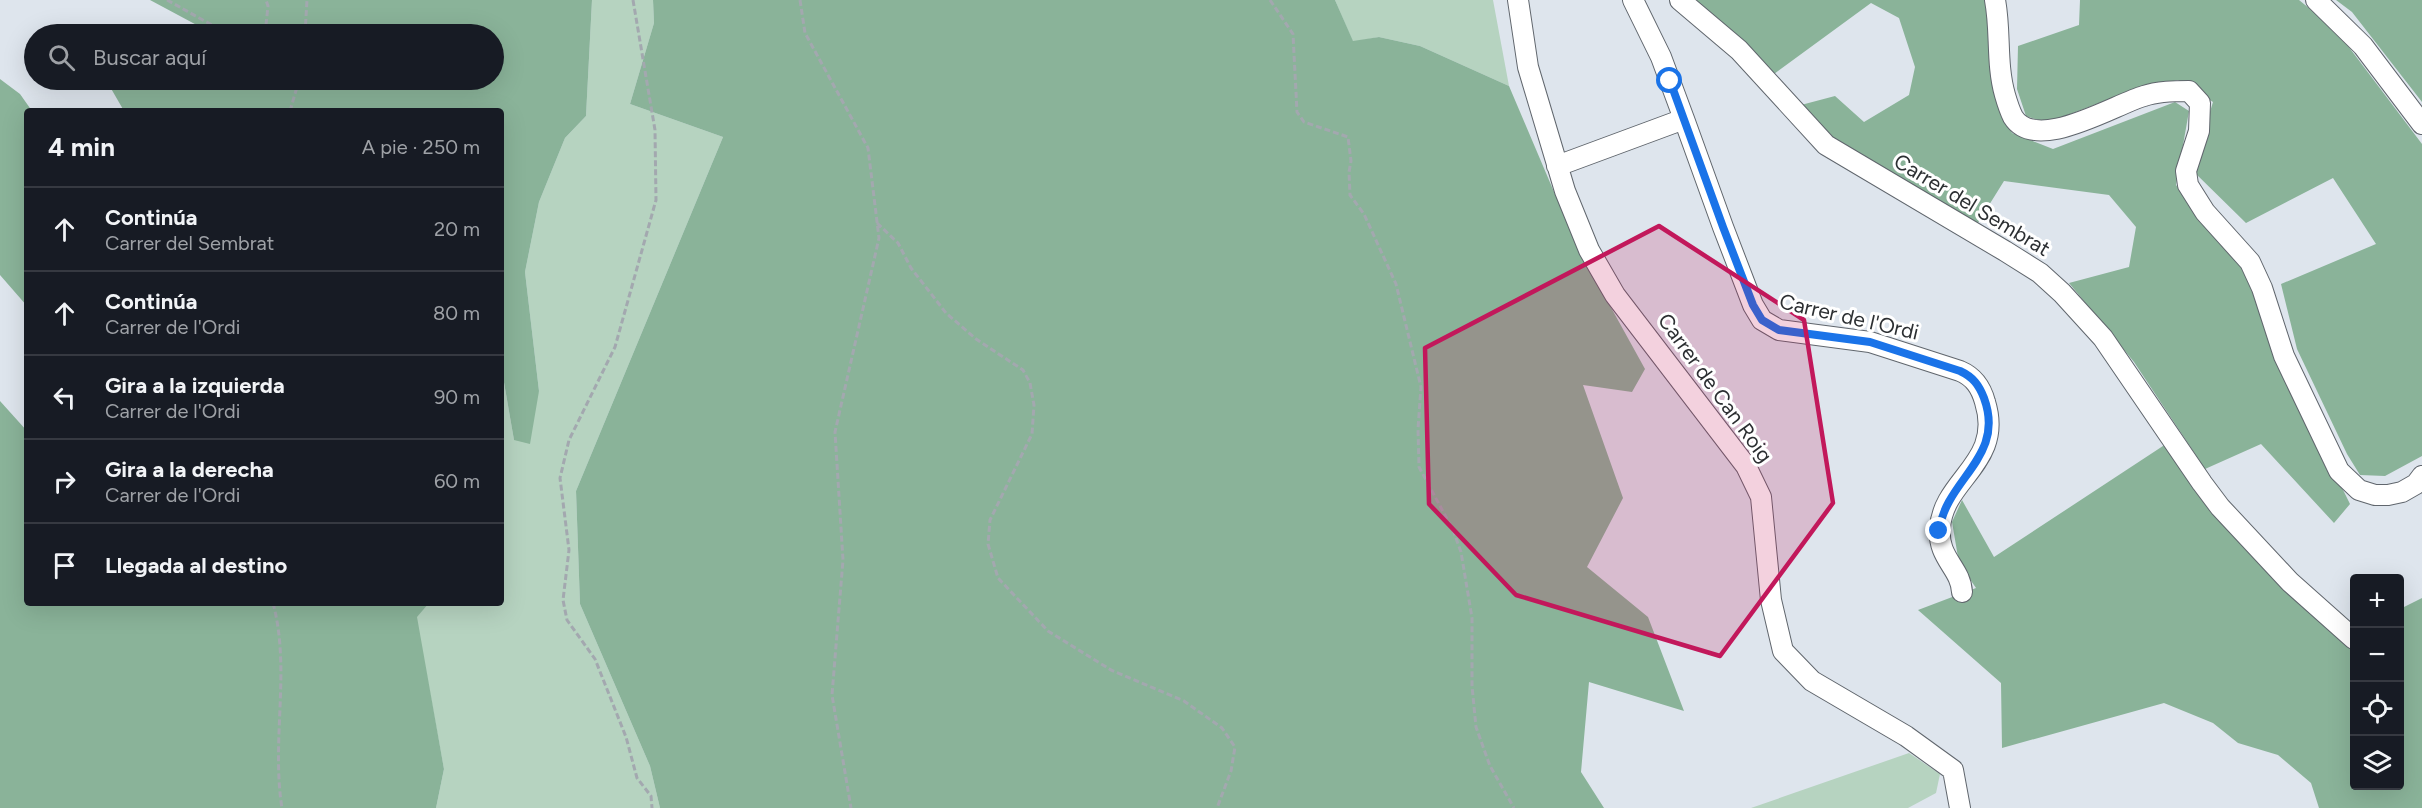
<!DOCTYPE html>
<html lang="es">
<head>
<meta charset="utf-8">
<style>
	:root { --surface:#171b24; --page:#20242c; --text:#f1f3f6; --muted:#9ea1a6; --line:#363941 }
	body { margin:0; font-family:Figtree,sans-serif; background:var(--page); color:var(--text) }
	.controls { position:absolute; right:18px; bottom:18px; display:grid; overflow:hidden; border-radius:6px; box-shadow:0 6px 24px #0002 }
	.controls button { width:54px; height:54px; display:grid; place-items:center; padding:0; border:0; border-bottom:2px solid var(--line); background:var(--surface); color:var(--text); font:30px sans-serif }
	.stop { position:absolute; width:18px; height:18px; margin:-14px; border:4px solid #1a73e8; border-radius:50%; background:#fff }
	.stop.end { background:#1a73e8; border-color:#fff; box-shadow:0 2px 6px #0008 }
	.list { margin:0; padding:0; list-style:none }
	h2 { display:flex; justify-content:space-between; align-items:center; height:78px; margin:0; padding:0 24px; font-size:26px }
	h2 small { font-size:20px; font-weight:400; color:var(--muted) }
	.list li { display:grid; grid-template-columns:39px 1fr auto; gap:18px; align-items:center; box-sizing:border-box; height:84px; padding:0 24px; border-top:2px solid var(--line) }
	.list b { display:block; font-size:22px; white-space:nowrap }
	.list p { margin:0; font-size:20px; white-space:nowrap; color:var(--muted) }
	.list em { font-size:20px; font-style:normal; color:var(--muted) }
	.icon { flex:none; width:33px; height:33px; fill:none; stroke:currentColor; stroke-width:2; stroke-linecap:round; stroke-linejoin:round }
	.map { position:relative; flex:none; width:2422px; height:808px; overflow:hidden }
	.search { position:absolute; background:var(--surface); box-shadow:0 6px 24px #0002; left:24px; top:24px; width:480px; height:66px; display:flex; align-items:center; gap:15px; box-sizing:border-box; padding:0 21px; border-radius:33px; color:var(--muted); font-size:22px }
	.panel { position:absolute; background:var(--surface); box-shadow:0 6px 24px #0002; left:24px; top:108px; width:480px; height:498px; border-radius:6px }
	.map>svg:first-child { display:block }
	.green { fill:#b6d3c0 }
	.forest { fill:#8ab399 }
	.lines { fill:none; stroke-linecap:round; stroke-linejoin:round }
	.minor-casing { stroke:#60666d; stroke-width:22 }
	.path { stroke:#a3a8af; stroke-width:3; stroke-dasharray:6 3; stroke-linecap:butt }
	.minor { stroke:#fff; stroke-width:20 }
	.route { stroke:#1a73e8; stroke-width:8 }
	.marked { fill:#c2185b; fill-opacity:0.2; stroke:#c2185b; stroke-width:4.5; stroke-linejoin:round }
	.labels { text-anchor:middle; stroke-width:6; stroke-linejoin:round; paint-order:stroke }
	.street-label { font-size:21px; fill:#2c2f32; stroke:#fff }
</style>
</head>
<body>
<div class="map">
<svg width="2422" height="808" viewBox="0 0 2422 808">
	<rect width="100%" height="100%" fill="#dee5ed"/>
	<path class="green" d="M592,0h61l1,23 -24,81 93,33 -147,354 4,113 70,162 10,42h-224l8,-39 -28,-152 13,-14h72v-238l13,75 25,-49 -14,-119 14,-70 26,-64 21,-22z
		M1335,0h158l16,86 -89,-40 -41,-9 -26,5z
		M1909,753l31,21 -4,19 -28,15h-157z"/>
	<path class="forest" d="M150,0h442l-6,116 -21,22 -26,64 -14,70 14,119 -9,53 -16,-4 -13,-75v-254h-377l-15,-26 8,-5h377v-46h-296l8,-4z
		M653,0h682l18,41 26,-4 41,9 89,40 68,160 68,123 -13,23 -49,-7 40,113 -36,69 61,50 36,94 -95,-29 -8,90 23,36h-944l-10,-42 -70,-162 -4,-113 147,-354 -93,-33 24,-81z
		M1691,0h295l9,94 17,39 41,16 122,-47 14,9 -13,74 71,90 32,86 71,143 -16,19 -73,-79 -56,25 -71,-107 -65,-79 60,-16 7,-40 -27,-32 -105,-14 -28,45 -141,-83 -34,-38 34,-9 29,26 45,-27 6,-28 -16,-49 -28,-15 -97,71z
		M2080,0h219l37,30 86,114v312l-37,20 -25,-1 -13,-21 -50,-105 -16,-65 95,-40 -43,-66 -87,45 -54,-53 21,-68 -35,-22 -45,10 -86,33 -21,-7 -9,-27 1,-43 61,-21z
		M2336,0h86v102l-70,-90z
		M0,79l20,15 12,17h-5v195l-27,-31z
		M0,401l27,30v172h402l-12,14 27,152 -8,39h-436z
		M2166,444l62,82 126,104v156h46v-177l22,-11v210h-103l-8,-25 -33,-28 -40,-12 -25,-20 -49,-20 -162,45 -1,-65 -83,-73 58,-22 -17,-25 -7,-41 10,-22 32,57z"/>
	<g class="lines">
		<defs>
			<path id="minor" d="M1518,0l10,67 37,124 24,59 26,45 131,171 15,31 10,103 12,51 29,30 94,55 47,34 7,38
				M1680,0l59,50 87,95 179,106 35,22 22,20 41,45 99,145 18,24 70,75 64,57
				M1995,0c6,31 1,64 10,95 2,7 5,16 8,22 23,37 102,-13 131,-21 14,-5 31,-5 45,-5l11,12 -1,28 -13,40 2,14 17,27 45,50 12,26 22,68 55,115 20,19 16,5h13l14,-3 14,-8 6,-8
				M2316,0l47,46 59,78
				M1684,119l39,108 30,78 9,15 17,10 91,12 90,29c14,6 21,16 25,31 19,61 -42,77 -45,126 -3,30 21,40 22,64
				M1557,166l127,-47 -23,-62 -28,-57"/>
		</defs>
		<use href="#minor" class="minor-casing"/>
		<path class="path" d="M167,0l61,34
			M633,0l22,130 1,70 -41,147 -46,93 -9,38 9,72 -6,50 4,20 28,39 31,78 11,41 14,18 1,12
			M800,0l5,33 63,115 11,90 -44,194 8,128 -11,135 19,113
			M1270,0l23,34 4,78 7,10 44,15 3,24 -2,11 1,23 14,19 32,70 25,103 -3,42 1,38 34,63 8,22 11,66v68l4,41 14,39 24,42
			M265,34l3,-28 -2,-6
			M305,34l2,-34
			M290,111l9,-31
			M877,223l21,20 13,25 35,45 30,26 47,31 7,13 4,22 -2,29 -42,86 -2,24 10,34 50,53 63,39 73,31 38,27 13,19 -4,24 -14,37
			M273,603c18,67 -2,137 9,205"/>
		<use href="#minor" class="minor"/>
	</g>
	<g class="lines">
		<path class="route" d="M1670,81l53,146 30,78 9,15 17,10 91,12 90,29c13,6 19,14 24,27 22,60 -38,80 -45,133"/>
	</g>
	<path class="marked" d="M1659,226l145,94 29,183 -113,153 -204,-61 -87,-91 -4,-156z"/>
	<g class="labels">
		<g class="street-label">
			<text transform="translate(1972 205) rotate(31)" y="7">Carrer del Sembrat</text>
			<text transform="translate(1849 317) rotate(13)" y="7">Carrer de l'Ordi</text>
			<text transform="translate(1715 388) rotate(54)" y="7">Carrer de Can Roig</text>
		</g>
	</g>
</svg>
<div class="controls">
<button>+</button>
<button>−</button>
<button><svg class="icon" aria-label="locate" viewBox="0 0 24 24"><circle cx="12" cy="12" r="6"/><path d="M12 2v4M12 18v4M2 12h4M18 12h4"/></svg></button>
<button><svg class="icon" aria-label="layers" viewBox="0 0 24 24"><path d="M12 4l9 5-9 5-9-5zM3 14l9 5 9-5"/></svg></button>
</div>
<div class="stop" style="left:1670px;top:81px"></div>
<div class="stop end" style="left:1939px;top:531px"></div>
<div class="search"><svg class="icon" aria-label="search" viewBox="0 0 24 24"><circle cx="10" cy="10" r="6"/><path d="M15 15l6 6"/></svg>Buscar aquí</div>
<section class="panel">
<h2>4 min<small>A pie · 250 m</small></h2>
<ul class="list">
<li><svg class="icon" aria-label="ahead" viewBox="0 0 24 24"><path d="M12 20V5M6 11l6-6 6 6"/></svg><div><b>Continúa</b><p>Carrer del Sembrat</p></div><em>20 m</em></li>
<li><svg class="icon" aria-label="ahead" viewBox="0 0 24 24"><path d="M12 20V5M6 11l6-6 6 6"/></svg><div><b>Continúa</b><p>Carrer de l'Ordi</p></div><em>80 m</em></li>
<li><svg class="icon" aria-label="left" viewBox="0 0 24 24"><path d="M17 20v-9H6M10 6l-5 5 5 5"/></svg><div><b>Gira a la izquierda</b><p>Carrer de l'Ordi</p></div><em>90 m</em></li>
<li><svg class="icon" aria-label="right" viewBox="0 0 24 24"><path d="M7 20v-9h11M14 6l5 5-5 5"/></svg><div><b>Gira a la derecha</b><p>Carrer de l'Ordi</p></div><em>60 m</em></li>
<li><svg class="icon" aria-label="arrive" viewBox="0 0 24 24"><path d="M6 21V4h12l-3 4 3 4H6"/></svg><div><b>Llegada al destino</b></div></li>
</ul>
</section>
</div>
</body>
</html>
